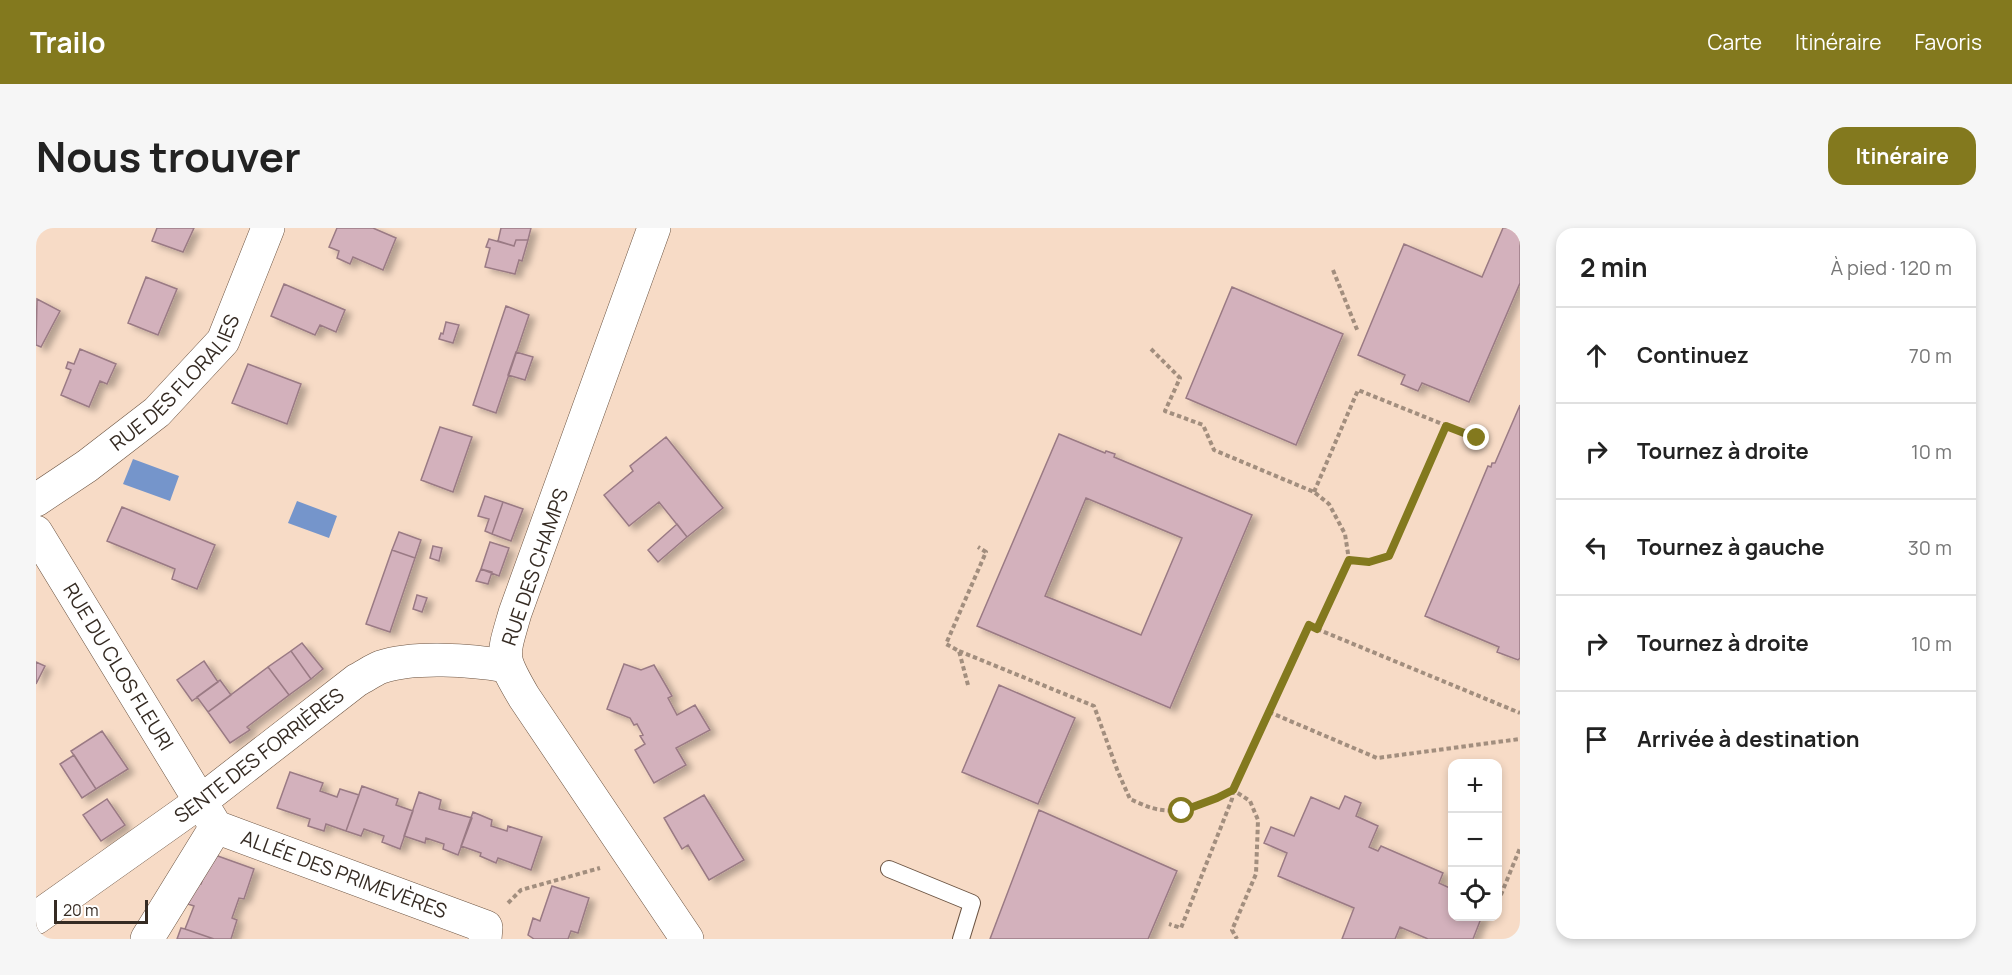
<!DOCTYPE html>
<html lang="fr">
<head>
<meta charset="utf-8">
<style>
	:root { --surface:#fff; --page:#f6f6f6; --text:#222; --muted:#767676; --line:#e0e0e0; --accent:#83791e }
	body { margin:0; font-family:Manrope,sans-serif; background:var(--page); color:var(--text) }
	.controls { position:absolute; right:18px; bottom:18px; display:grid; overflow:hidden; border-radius:12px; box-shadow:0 3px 9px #0003 }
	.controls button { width:54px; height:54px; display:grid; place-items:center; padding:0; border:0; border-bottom:2px solid var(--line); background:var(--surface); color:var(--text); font:30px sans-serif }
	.scale { position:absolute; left:18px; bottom:15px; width:94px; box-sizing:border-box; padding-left:6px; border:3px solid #352b23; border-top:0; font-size:16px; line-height:21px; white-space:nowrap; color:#352b23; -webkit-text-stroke:4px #fff; paint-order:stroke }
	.stop { position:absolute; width:18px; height:18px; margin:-14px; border:4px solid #83791e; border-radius:50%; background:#fff }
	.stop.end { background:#83791e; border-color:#fff; box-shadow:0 2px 6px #0008 }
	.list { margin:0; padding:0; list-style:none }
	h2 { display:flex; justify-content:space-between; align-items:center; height:78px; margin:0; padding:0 24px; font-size:26px }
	h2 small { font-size:20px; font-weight:400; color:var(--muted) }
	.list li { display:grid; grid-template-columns:39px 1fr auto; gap:18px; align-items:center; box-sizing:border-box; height:96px; padding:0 24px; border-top:2px solid var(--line) }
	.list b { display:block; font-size:22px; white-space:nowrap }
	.list em { font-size:20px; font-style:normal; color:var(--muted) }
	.icon { flex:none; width:33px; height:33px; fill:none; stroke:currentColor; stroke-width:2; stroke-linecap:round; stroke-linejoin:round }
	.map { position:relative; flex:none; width:1484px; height:711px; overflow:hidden; border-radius:18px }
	header { display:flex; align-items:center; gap:36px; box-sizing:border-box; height:84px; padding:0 30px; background:var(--accent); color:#fff }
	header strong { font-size:28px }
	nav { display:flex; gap:33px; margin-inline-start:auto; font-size:21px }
	.intro { display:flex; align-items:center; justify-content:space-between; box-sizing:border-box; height:144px; padding:0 36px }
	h1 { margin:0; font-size:42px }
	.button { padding:15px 27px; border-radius:18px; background:var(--accent); color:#fff; font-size:21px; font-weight:700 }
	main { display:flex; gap:36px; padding:0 36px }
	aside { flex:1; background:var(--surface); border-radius:18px; box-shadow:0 3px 9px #0003 }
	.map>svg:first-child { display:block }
	.water { fill:#7595cb }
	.building { fill:#d3b1bc; stroke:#9a7a84; stroke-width:1.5; fill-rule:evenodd; filter:url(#shadow) }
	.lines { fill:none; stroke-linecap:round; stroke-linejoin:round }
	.lane-casing { stroke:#6c5442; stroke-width:18 }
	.street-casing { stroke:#6c5442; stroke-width:34 }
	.path { stroke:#a28e7e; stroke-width:4; stroke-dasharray:4.5 3; stroke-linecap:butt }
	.lane { stroke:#fff; stroke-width:16 }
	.street { stroke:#fff; stroke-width:33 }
	.route { stroke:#83791e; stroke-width:8 }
	.labels { text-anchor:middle; stroke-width:4.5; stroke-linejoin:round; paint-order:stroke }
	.street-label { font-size:20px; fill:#352b23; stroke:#fff }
</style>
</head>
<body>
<header>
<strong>Trailo</strong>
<nav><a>Carte</a><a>Itinéraire</a><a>Favoris</a></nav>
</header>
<div class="intro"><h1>Nous trouver</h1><a class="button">Itinéraire</a></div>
<main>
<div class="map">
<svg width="1484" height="711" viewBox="0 0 1484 711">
	<defs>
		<filter id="shadow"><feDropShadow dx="6" dy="4" stdDeviation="3" flood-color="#0004"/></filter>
	</defs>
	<rect width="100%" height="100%" fill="#f7dbc6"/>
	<path class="water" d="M97,231l46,17 -9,25 -47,-17z
		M261,273l40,15 -8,22 -41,-15z"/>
	<path class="building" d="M121,0h37l-11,24 -31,-11z
		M301,0h36l23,10 -13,32 -30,-13 -3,7 -13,-6 2,-7 -10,-4z
		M465,0h30l-3,12h-12l-2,6 -16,-5z
		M1467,0h17v55l-51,119 -47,-19 -4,8 -17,-7 4,-9 -47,-20 46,-111 78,33z
		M453,11l25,7 2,-6h12l-6,21 -3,-1 -4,14 -30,-7 5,-19 -4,-1z
		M110,49l31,12 -19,46 -30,-12z
		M248,56l61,26 -9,22 -16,-7 -5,10 -44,-19z
		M1196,59l111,47 -47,111 -110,-47z
		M1,71l23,12 -19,36 -5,-2z
		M470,78l23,9 -33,98 -23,-8z
		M410,94l13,3 -6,18 -14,-4 2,-6 2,1z
		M44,121l36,15 -9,20 -7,-3 -11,26 -28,-12 10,-25 -5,-2 2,-6 6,2z
		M480,124l17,5 -8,23 -17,-5z
		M212,136l53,20 -14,40 -55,-21z
		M1484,177v253l-2,2 -21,-8 2,-5 -74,-31 63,-150 3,1 1,-4h3z
		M404,199l32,10 -19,55 -32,-12z
		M1023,206l46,19 1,-2 9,3 -1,3 138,58 -82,193 -193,-82zM1050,270l96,40 -41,97 -96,-39z
		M630,209l57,71 -36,29 -28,-35 -30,24 -25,-31 29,-24 -3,-5z
		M449,268l18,6 -11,32 -7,-3 4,-12 -11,-3z
		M467,274l20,7 -12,32 -19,-7z
		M86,279l93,38 -18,44 -25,-10 3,-10 -68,-28z
		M641,296l10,13 -29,25 -10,-12z
		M363,304l22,8 -6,18 -23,-8z
		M454,314l19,6 -10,28 -18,-7z
		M397,318l9,2 -3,13 -9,-3z
		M356,322l23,8 -25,74 -24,-8z
		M445,341l11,3 -4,12 -12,-3z
		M381,367l10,3 -5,14 -9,-3z
		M266,415l21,26 -12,10 -20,-28z
		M255,423l20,28 -22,16 -21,-28z
		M168,433l14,21 -26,19 -15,-21z
		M0,434l9,4 -9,18z
		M588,436l17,6 13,-5 18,31 -4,2 9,17 18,-10 15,25 -34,18 10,17 -32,18 -19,-33 10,-6 -5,-8 3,-1 -6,-11 -3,1 -4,-7 -23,-9z
		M232,439l21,28 -42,32 3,3 -20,13 -22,-31z
		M184,452l11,15 -23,17 -11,-15z
		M963,457l76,33 -37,86 -76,-32z
		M66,503l26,38 -32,20 -25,-38z
		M38,527l22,34 -14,9 -22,-34z
		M254,544l33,11 -3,8 17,6 3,-8 19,6 -13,36 -20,-7 -2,7 -16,-5 2,-7 -33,-11z
		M326,558l36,13 -2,6 17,6 -13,38 -18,-7 2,-6 -20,-7 -3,7 -15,-5z
		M383,564l22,8 -2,9 33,9 -14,37 -15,-6 1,-5 -18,-6 -1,5 -21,-7z
		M668,567l40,65 -35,20 -21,-35 -6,4 -18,-31z
		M1309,568l16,7 -5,13 22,10 -9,21 9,4 3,-5 62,27 -4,10 13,6v27h30l-9,23h-45l-28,-12 -5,12h-53l12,-31 -76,-32 9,-23 -23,-10 7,-16 23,9 17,-39 28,12z
		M71,571l18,26 -24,16 -18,-26z
		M1003,582l138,61 -29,68h-158z
		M437,584l19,8 -1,6 16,5 1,-5 34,11 -11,33 -33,-12 -2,5 -16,-7 1,-3 -20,-7z
		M179,627l39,14 -10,30 -5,-1 -7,20 5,2 -6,19h-17l-29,-10 9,-23 -6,-2 8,-21 5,1 7,-20z
		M516,658l37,12 -11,35 -7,-2 -3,8h-34l-6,-4 5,-17 7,3z
		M145,700l4,1 29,10h-37z"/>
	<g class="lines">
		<defs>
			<path id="lane" d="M853,641l83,34 -11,36"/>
			<g id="street">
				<path d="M618,0l-139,385c-13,45 -15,43 9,84l163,242"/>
				<path id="s1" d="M0,272l51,-34 70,-54 66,-71 45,-113"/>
				<path id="s2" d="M0,304l180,295 270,100 -1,12"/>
				<path id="s3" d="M0,690l165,-117 156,-121c8,-4 16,-10 24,-13 34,-11 90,-7 125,-1"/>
				<path d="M111,711l69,-112"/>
			</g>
		</defs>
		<use href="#lane" class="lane-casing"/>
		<use href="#street" class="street-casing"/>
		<path class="path" d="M1297,42l25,62
			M1115,121l29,29 -15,33 38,14 11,25 100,42 15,12 16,30 4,26 -32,69 -8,-4 -76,165 -1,9 -51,129 -12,-4
			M1278,264l44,-102 119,48
			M1313,332l20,2 20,-6 57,-130
			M1281,401l203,84
			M923,423l135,55 24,66 12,27c7,3 15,7 22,9 29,8 56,-5 81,-18l17,11 8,19 -2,54 -24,56 5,9
			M932,457l-9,-34 -13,-7 40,-92 -8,-5
			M1233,484l108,46 143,-19
			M1462,674l22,-54
			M472,675l13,-13 79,-22"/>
		<use href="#lane" class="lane"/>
		<use href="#street" class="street"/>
	</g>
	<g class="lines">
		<path class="route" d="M1146,583l35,-13 16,-8 76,-165 8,4 32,-69 20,2 20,-6 57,-130 31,12"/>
	</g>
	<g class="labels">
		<g class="street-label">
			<text dy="7" stroke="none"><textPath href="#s1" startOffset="184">RUE DES FLORALIES</textPath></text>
			<text transform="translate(499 339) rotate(-71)" y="7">RUE DES CHAMPS</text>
			<text dy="7" stroke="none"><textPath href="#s2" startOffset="158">RUE DU CLOS FLEURI</textPath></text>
			<text dy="7" stroke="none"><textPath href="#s3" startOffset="276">SENTE DES FORRIÈRES</textPath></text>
			<text dy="7" stroke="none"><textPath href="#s2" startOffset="482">ALLÉE DES PRIMEVÈRES</textPath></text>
		</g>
	</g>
</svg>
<div class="controls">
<button>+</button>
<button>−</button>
<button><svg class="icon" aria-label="locate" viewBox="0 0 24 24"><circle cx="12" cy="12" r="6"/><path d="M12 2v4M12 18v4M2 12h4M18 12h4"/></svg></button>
</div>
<div class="scale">20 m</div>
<div class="stop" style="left:1146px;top:583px"></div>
<div class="stop end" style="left:1441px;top:210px"></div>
</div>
<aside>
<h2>2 min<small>À pied · 120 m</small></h2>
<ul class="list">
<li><svg class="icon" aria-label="ahead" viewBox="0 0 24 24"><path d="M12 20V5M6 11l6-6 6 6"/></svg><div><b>Continuez</b></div><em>70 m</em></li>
<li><svg class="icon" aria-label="right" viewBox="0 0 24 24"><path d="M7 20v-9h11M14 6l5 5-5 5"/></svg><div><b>Tournez à droite</b></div><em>10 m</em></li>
<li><svg class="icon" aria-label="left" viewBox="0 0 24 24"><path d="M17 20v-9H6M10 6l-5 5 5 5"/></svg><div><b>Tournez à gauche</b></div><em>30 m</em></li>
<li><svg class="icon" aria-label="right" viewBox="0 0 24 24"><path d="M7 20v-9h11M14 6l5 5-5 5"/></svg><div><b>Tournez à droite</b></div><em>10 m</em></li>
<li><svg class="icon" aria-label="arrive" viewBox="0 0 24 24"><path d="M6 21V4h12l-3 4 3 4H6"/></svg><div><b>Arrivée à destination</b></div></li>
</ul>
</aside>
</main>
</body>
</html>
